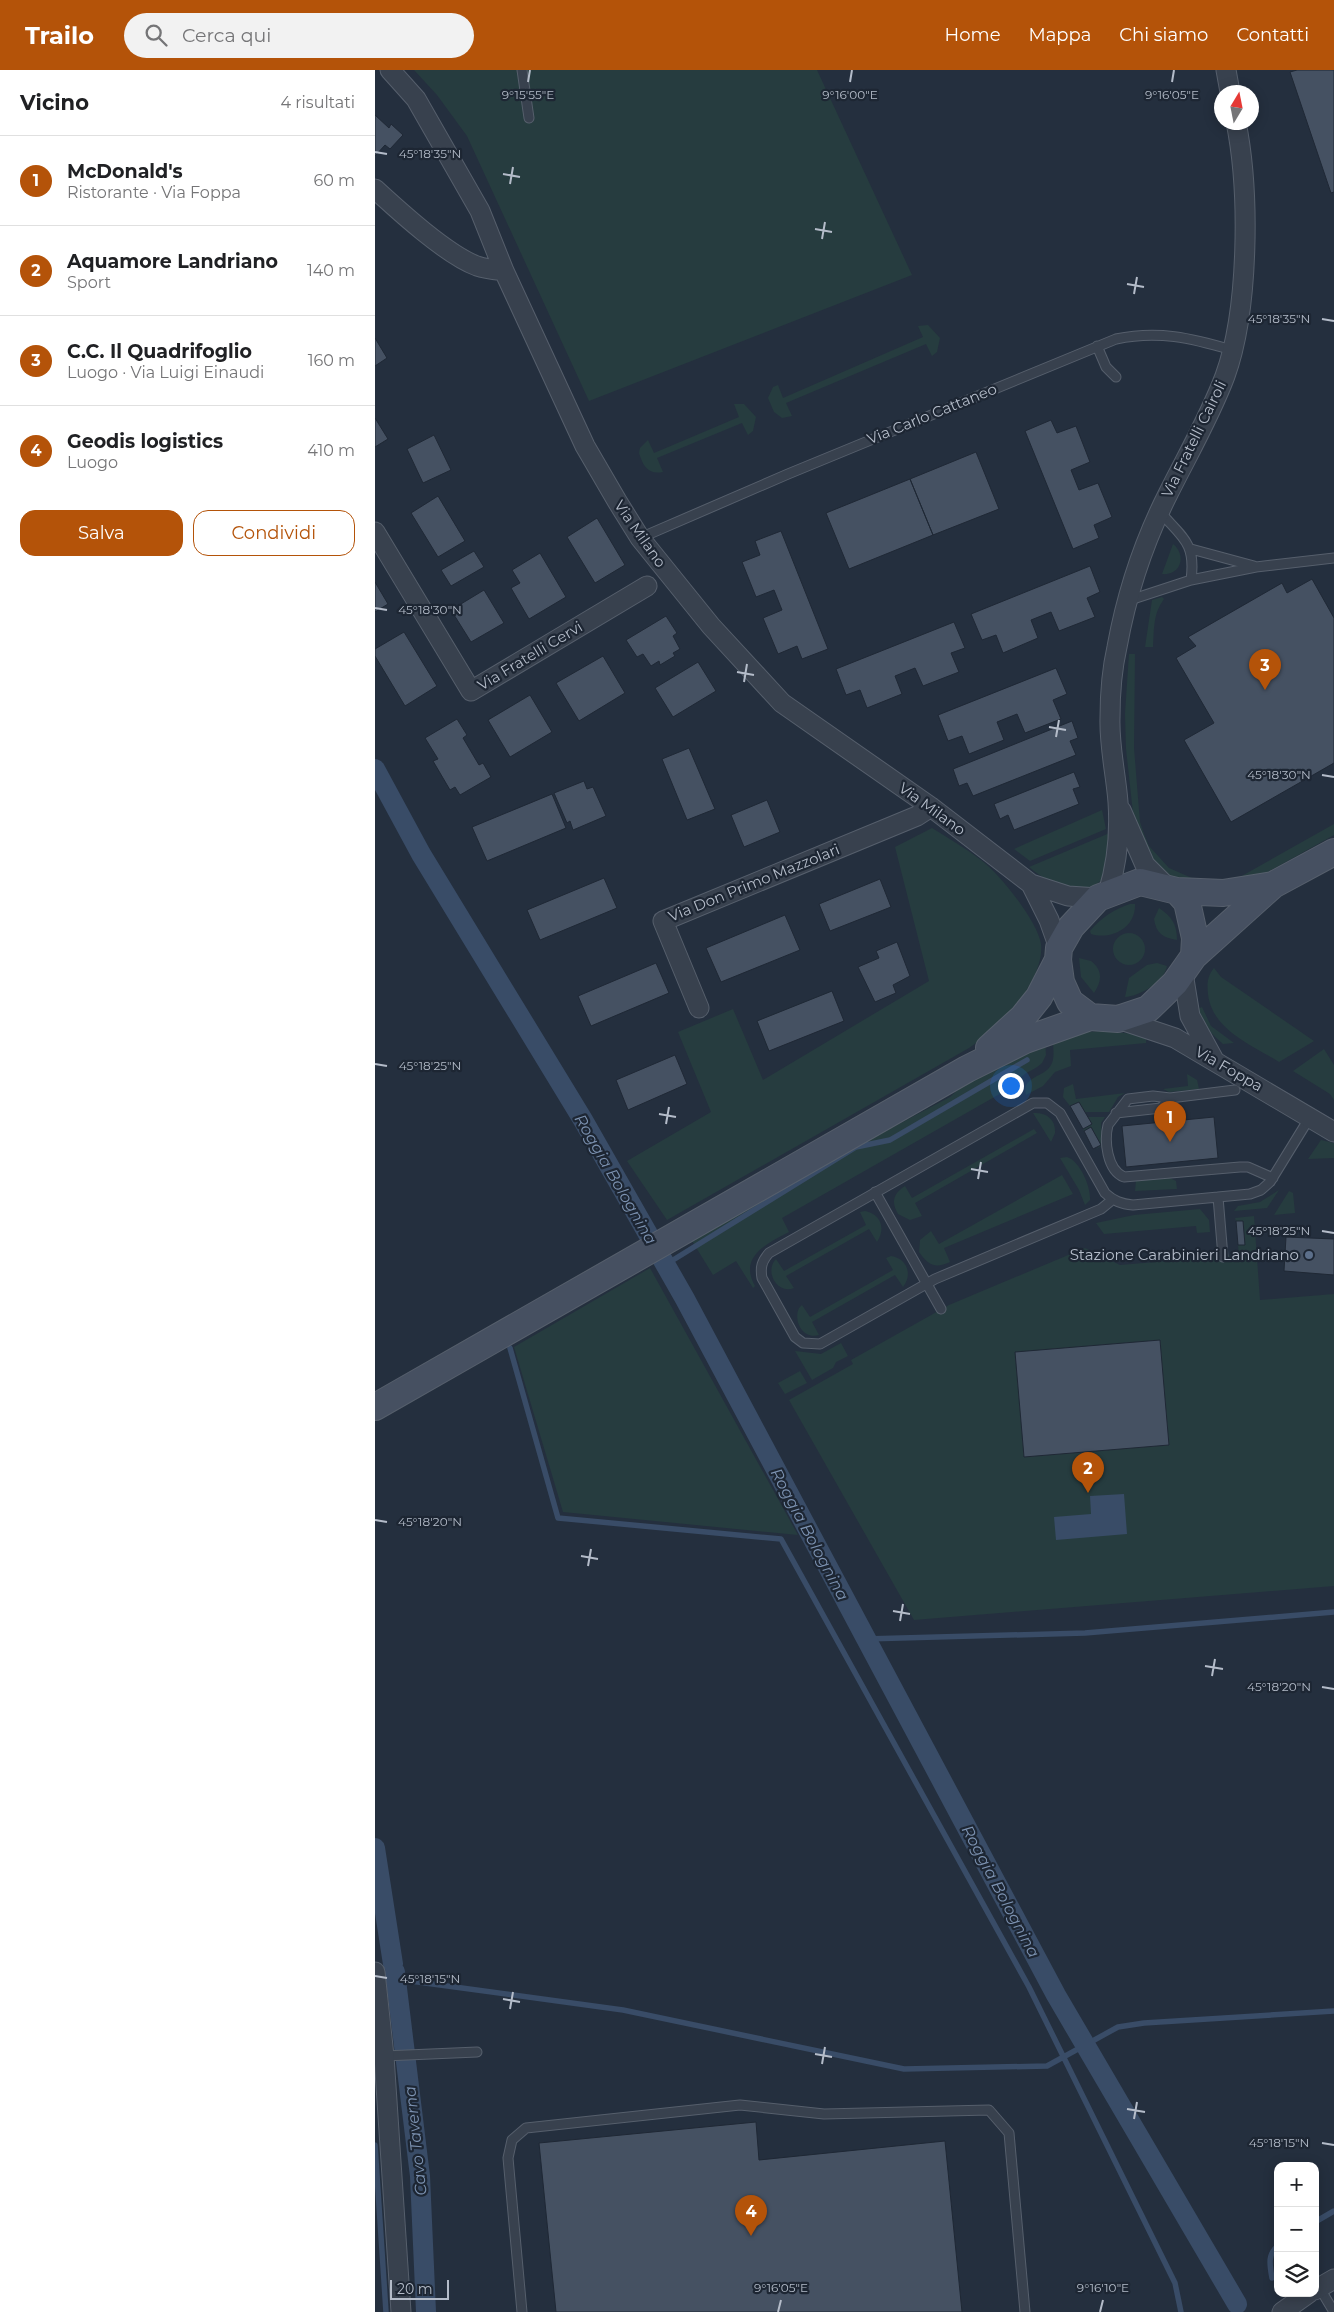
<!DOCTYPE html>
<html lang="it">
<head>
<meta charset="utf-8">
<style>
	:root { --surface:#fff; --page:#f2f2f2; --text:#202124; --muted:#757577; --line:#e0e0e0; --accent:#b45309 }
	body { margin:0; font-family:Montserrat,sans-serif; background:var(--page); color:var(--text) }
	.controls { position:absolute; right:15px; bottom:15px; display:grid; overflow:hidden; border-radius:10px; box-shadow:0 2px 12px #0003 }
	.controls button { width:45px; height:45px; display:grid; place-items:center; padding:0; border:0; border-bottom:1px solid var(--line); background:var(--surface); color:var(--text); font:25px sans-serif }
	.compass { position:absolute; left:839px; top:15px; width:45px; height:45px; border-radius:50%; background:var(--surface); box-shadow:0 2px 12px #0003; rotate:10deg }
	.scale { position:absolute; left:15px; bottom:12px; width:59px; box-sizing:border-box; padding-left:5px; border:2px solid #b4bcc9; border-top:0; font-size:14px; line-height:18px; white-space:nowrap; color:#b4bcc9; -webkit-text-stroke:4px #1d2633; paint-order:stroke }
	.you { position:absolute; left:635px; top:1015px; width:18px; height:18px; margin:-12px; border:4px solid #fff; border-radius:50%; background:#1a73e8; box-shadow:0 0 0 8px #1a73e833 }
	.badge { display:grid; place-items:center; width:32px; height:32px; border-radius:50%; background:var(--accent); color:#fff; font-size:16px; font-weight:700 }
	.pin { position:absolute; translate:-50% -41px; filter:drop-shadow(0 1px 2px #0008) }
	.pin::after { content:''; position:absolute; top:26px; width:18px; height:15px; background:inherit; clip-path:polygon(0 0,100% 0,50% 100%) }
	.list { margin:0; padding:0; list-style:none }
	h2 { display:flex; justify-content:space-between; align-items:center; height:65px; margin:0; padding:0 20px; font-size:21px }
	h2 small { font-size:16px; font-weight:400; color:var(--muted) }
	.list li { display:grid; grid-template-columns:32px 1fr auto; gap:15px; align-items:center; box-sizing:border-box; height:90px; padding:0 20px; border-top:1px solid var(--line) }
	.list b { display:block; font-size:19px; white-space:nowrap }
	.list p { margin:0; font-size:16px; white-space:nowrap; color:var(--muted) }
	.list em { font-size:16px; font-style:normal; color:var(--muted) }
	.actions { display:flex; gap:10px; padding:15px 20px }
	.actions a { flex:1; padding:11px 0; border:1px solid var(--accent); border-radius:15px; text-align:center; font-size:18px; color:var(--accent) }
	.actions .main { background:var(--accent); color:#fff }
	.icon { flex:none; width:28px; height:28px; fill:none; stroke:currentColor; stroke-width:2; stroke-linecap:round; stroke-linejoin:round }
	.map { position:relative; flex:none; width:959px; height:2242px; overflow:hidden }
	header { display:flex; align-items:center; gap:30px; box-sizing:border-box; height:70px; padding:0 25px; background:var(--accent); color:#fff }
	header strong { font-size:24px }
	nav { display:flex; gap:28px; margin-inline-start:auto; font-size:18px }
	.search { width:350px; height:45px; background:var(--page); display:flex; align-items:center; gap:12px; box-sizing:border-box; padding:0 18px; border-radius:28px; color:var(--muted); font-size:19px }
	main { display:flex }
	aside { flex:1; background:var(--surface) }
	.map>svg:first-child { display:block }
	.green { fill:#263c3f }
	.water { fill:#394c67 }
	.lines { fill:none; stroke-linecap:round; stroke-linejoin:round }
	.stream { stroke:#394c67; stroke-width:5.5 }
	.canal { stroke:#394c67; stroke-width:20 }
	.building { fill:#455162; stroke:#1f2835 }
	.lane-casing { stroke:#565f6c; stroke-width:11 }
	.street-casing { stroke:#565f6c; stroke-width:21 }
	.secondary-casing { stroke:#565f6c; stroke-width:28 }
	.lane { stroke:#38414e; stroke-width:9 }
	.street { stroke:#38414e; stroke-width:19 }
	.secondary { stroke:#465061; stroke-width:26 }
	.ticks { fill:none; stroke:#b4bcc9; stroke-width:2 }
	.service-dot { fill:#5c6f8a; stroke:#1d2633; stroke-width:2 }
	.labels { text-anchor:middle; stroke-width:4.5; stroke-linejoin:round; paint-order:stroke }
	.street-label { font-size:15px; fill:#b4bcc9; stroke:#1d2633 }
	.poi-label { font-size:15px; fill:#b4bcc9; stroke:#1d2633; text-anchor:end }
	.water-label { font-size:16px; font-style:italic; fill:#7c92b1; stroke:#1d2633 }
	.ticks-label { font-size:12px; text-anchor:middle; fill:#b4bcc9; stroke:#1d2633; stroke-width:4.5; stroke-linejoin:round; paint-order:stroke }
</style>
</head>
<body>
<header>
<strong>Trailo</strong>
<div class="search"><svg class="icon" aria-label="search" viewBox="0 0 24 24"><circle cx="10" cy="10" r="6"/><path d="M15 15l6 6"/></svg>Cerca qui</div>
<nav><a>Home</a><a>Mappa</a><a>Chi siamo</a><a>Contatti</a></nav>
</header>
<main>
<aside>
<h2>Vicino<small>4 risultati</small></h2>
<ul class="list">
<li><span class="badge">1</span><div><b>McDonald's</b><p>Ristorante · Via Foppa</p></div><em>60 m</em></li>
<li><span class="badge">2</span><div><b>Aquamore Landriano</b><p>Sport</p></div><em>140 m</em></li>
<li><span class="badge">3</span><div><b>C.C. Il Quadrifoglio</b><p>Luogo · Via Luigi Einaudi</p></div><em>160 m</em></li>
<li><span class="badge">4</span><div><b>Geodis logistics</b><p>Luogo</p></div><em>410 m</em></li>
</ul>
<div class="actions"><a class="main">Salva</a><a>Condividi</a></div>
</aside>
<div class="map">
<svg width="959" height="2242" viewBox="0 0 959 2242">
	<rect width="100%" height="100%" fill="#242f3e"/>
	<path class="green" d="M39,0h403l95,205 -323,126 -122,-265 -30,-41z
		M553,255l12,13 -3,14 -5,4 -6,-12 -140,59 6,13 -10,2 -8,-6 -6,-14 5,-11 5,-2 5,13 140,-61 -5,-11z
		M359,334h10l12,13 -3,14 -5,4 -6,-12 -85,35 6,14c-15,3 -20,-6 -24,-19l1,-5 8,-8 6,13 85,-36z
		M798,474c14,11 8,32 -11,30z
		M787,527l2,2c-11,14 -10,31 -11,48h-8l7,-47z
		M754,584h6l-1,94 6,74 4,12 5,12 20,22 23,10 13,4h18l17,-5 94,-53v11l-77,43 -52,8 -38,-10 -12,-9 -21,-45 -8,-73 -1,-35z
		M727,740l4,19 -76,32 -16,-12z
		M557,758c16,10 33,20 49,32 18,13 57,62 60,84 2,16 -7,34 -15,47l4,4 -28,30 -33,23 -302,172 -40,-59 84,-49 -33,-80 55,-23 30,71 166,-99 -34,-134z
		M737,762l-7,45c-22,23 -55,8 -76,-10z
		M755,834h5c1,24 -24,36 -44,30l-1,-3c12,-14 23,-21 40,-27z
		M784,838c13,9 18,16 18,32 -14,-2 -21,-7 -23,-21z
		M738 879a16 16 0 1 1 32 0a16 16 0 1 1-32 0Z
		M704,888l12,3c12,9 11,20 3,32l-13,-16z
		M782,893l10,3c-3,16 -27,30 -42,31l4,-19 18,-13z
		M839,898l7,9 93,64 -35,21c-27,-17 -67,-32 -71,-68 -1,-9 -1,-18 6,-26z
		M827,937l9,19 23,17 -11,1c-11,-10 -22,-19 -25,-35z
		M727,961l44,4v8l-76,7 1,16 -16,6 -12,14 -17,9c-5,-19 18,-17 25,-30 4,-7 2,-16 2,-23l34,-10z
		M670,970l1,15 -4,8c-13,12 -27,9 -25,32l-5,-8 -230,131 7,14c-21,11 -51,24 -34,54l-2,2 -17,-27 -23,14 -24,-39 159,-92 47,-18 55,-29 29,-27z
		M949,979l10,16v35l-4,-6 -37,-23z
		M812,1004l10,6 2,9 -30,3 -6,-3 25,-3z
		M698,1014l3,15 49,-6 -7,4 -9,15h-24l-6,-10 -9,4 -7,-9 1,-9z
		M658,1043c13,-1 23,6 22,20l-4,9z
		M713,1047h17l-4,6 2,22 -8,5 6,-5 -10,-18 -7,4 -1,-2 9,-5z
		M659,1059l3,4 -122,70 7,13 -12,4 -12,-6c-7,-12 -5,-20 7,-28l7,12z
		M946,1070l13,3v15l-26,1z
		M692,1087c13,4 24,30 23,43l-5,5 -6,-15 -19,-32z
		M687,1105l11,19 -129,54 6,14c-15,7 -22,3 -31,-10l1,-12 11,-9 8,13z
		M793,1107l8,4 1,8 -42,2 1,-10z
		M904,1120l-12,18 -33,3 4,-5 22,-4z
		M914,1121l4,2 2,20 -21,2z
		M825,1139l9,11 1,12 -13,1 -1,-7 -92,8 -8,-11 38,-8z
		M490,1141c16,3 21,18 12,31l-8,-13 -83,47 8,12c-17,7 -30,-17 -18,-29l8,12 82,-46 -6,-13z
		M879,1146l6,84 74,-6v292l-420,34 -125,-220 64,-36 -2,-4 98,-55 136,-57 35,17 119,-10 -1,-10h7l-2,-24h-7l-1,-3z
		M516,1186c16,2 22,19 12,31l-8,-12 -83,47 7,13c-16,5 -26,-14 -20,-27l3,-3 8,12 83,-47 -7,-12z
		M275,1198l148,267 -235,-23 -49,-165z
		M466,1273l7,13 -12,6 -3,6 -21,12 -17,-29 26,3z
		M425,1301l7,12 -22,11 -7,-11z"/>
	<path class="water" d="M749,1424l3,40 -71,6 -2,-23 37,-3 -1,-18z"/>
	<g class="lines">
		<path class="stream" d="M290,1195l191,-118 34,-7 137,-80
			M135,1278l48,170 223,21 248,448 146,296 6,29
			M490,1569l220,-6 249,-21
			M8,1910h20l220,30 281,59 143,-3 71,-39 26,-4 190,-12
			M0,2075l11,167
			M940,2152l19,-11
			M897,2208c-2,-12 -5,-24 6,-32"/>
		<path class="canal" d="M0,699l46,85 162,266 102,179 371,696 181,309
			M0,1778l18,116
			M20,1902l25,204 6,136"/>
	</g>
	<path class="building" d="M922,0h37v122l-3,1 -41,-121z
		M0,45l14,13 2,-4 12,11 -13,14 -5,-4 -10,11z
		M0,268l12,20 -12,8z
		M0,348l13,21 -13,8z
		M676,350l6,13 19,-7 14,36 -19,8 8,20 19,-7 14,34 -18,8 5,13 -26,11 -48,-118z
		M59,365l17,35 -28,13 -16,-34z
		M601,382l23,57 -66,26 -23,-56z
		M535,409l23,56 -84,34 -23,-56z
		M63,426l27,45 -27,16 -27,-44z
		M222,448l28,47 -30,18 -28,-46z
		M406,461l47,118 -26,10 -5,-13 -19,8 -15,-36 19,-8 -8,-20 -18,7 -14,-35 18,-7 -5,-14z
		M99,481l10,16 -33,19 -10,-16z
		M165,483l26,44 -37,22 -18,-31 9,-5 -8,-13z
		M715,496l10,26 -13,6 8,19 -36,14 -8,-19 -20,8 7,18 -35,15 -7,-18 -14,5 -11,-26z
		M937,509l22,39v145l-103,59 -47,-82 30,-17 -38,-65 20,-12 -8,-9 94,-54 5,10z
		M0,512l13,22 -13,8z
		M109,520l20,33 -33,19 -20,-32z
		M291,546l11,17 -4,3 7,13 -7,4 2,3 -15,9 -1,-4 -8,5 -8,-12 -6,3 -11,-17z
		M579,552l11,26 -14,5 8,19 -36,14 -8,-18 -20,8 7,18 -35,14 -7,-18 -14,5 -10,-26z
		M29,562l33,54 -32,20 -30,-50v-7z
		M228,586l22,37 -46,28 -23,-38z
		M323,592l18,29 -43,26 -18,-29z
		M681,598l11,26 -14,6 8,19 -36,14 -8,-19 -20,8 7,18 -35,14 -7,-18 -14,5 -10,-26z
		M155,625l22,37 -42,25 -22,-37z
		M82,649l10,16 -4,3 16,27 4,-2 8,14 -31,18 -5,-8 -5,3 -17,-29 5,-2 -13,-21z
		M697,651l6,17 -8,3 6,14 -103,41 -6,-13 -8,3 -6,-17z
		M314,678l26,61 -28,11 -25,-61z
		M699,702l6,15 -7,2 6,15 -65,26 -6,-15 -8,4 -6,-15z
		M209,711l3,8 6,-2 13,29 -33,14 -3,-9 -3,2 -13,-30z
		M177,724l14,34 -79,33 -15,-34z
		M392,730l13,32 -36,15 -13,-32z
		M229,808l13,30 -77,32 -13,-30z
		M505,809l11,28 -61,24 -11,-27z
		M410,845l15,35 -79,32 -15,-34z
		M522,872l13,34 -17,9 3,8 -21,9 -17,-35 21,-9 -3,-7z
		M281,893l13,30 -78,33 -13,-30z
		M457,921l12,30 -75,30 -12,-30z
		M300,985l12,29 -59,26 -12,-30z
		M704,1032l13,22 -9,5 -13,-23z
		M839,1047l4,41 -92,9 -4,-41z
		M716,1057l10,18 -8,4 -9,-18z
		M861,1151h7l2,24h-7z
		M911,1167l48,2v36l-50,-4z
		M785,1270l9,105 -145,12 -9,-105z
		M381,2052l3,38 186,-19 17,171h-406l-17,-169z"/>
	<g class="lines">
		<defs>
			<path id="lane" d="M147,0l7,48
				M722,276l9,21 10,10
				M265,468l148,-64 328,-135c42,-9 75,-1 116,11
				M816,479l63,17
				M816,510l65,-13 78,-9
				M752,531l64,-21c5,-37 -8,-42 -31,-68
				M860,1020l-65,8 -17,-2 -25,3 -20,26c-4,16 -1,45 16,52l116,-10h8l25,11
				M741,1043l45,-5 9,-10
				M500,1122l66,117
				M843,1127l5,60
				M737,1130l-11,9 -166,70 -115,65 -17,-1 -8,-6 -33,-59c-2,-11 0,-17 7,-25l264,-150h14l13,10 45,80c9,8 16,11 28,12l117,-11 11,-4 9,-8 40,-65
				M9,1986l93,-4
				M944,2217l15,25
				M147,2242l-14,-154 4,-18 14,-12 214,-23 84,9 165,-4 20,23 16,179"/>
			<path id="street" d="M15,0l26,29 64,112 24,60 81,175 32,55 23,37 71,88 71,77 149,104 100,77 37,12 30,2
				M851,0l4,22
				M0,119c24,22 72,66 102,77 9,3 19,4 27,5
				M0,462l96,159 176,-105
				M746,740l24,55 23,23
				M656,814l18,36 10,28
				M733,823c9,-29 12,-61 10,-91 -2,-27 -9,-56 -8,-84 0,-23 2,-49 7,-71 10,-55 27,-106 52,-155 19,-38 41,-76 56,-116 24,-66 25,-184 11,-254
				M808,903l7,43 24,44
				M324,938l-36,-87 254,-105 14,-9
				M743,949l57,19 159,94
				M0,1902l9,84 17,256
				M940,2220l19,-11
				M907,2242l27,-19"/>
			<path id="secondary" d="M802,821l46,2 50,-8
				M819,886l1,-18 -8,-36 -10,-11 -37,-9 -42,16 -27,29 -12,21 -1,12 3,22 9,20 20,15 28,2 30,-10 27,-26 19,-27 79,-71 61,-33
				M614,978l34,-31 16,-20 19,-37
				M0,1337l592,-338 58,-29 65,-23"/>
		</defs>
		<use href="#lane" class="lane-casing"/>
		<use href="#street" class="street-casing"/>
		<use href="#secondary" class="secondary-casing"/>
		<use href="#lane" class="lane"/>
		<use href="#street" class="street"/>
		<use href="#secondary" class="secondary"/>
	</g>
	<path class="ticks" d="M153,12l2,-12M475,12l2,-12M797,12l2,-12M0,82l12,2M128,104l17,3M135,114l3,-17M440,159l17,3M447,169l3,-17M752,214l17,3M759,224l3,-17M947,249l12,2M0,538l12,2M362,602l17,3M369,612l3,-18M674,657l17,3M681,667l3,-17M947,705l12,2M0,994l12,2M284,1044l17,3M291,1054l3,-17M596,1099l17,3M603,1109l3,-17M947,1161l12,2M0,1450l12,2M206,1486l17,3M213,1496l3,-17M518,1541l17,3M525,1551l3,-17M830,1596l18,3M837,1606l3,-17M947,1617l12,2M0,1906l12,2M128,1929l17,3M135,1939l3,-17M440,1984l17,3M447,1994l3,-17M752,2039l18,3M759,2049l3,-17M947,2073l12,2M403,2242l3,-12M725,2242l3,-12"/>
	<circle class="service-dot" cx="934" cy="1185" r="5"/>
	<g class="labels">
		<g class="street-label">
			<text transform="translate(557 344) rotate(-22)" y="5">Via Carlo Cattaneo</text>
			<text transform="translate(819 369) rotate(-64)" y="5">Via Fratelli Cairoli</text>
			<text transform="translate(265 464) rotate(55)" y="5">Via Milano</text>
			<text transform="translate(155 586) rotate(-31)" y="5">Via Fratelli Cervi</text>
			<text transform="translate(557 739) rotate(36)" y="5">Via Milano</text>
			<text transform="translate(379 813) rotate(-22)" y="5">Via Don Primo Mazzolari</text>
			<text transform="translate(854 999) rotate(30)" y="5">Via Foppa</text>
		</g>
		<g class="poi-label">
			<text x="924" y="1190">Stazione Carabinieri Landriano</text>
		</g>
		<g class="water-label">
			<text transform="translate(241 1109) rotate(60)" y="6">Roggia Bolognina</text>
			<text transform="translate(435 1464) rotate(62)" y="6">Roggia Bolognina</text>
			<text transform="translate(626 1821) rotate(62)" y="6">Roggia Bolognina</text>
			<text transform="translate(40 2071) rotate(-96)" y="6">Cavo Taverna</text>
		</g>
	</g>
	<g class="ticks-label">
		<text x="153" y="29">9°15'55"E</text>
		<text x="475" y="29">9°16'00"E</text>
		<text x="797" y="29">9°16'05"E</text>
		<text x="55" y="88">45°18'35"N</text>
		<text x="904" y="253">45°18'35"N</text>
		<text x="55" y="544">45°18'30"N</text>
		<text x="904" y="709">45°18'30"N</text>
		<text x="55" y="1000">45°18'25"N</text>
		<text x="904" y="1165">45°18'25"N</text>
		<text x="55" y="1456">45°18'20"N</text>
		<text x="904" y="1621">45°18'20"N</text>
		<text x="55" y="1913">45°18'15"N</text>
		<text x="904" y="2077">45°18'15"N</text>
		<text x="406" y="2222">9°16'05"E</text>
		<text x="728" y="2222">9°16'10"E</text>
	</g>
</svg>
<div class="controls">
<button>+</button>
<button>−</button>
<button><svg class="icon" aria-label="layers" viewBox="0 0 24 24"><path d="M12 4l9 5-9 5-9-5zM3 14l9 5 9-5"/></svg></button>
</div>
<svg class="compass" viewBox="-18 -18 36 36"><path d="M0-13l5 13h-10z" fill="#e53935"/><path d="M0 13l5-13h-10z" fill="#757577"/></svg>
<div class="scale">20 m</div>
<div class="you"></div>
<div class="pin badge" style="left:795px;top:1072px">1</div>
<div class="pin badge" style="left:713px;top:1423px">2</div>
<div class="pin badge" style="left:890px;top:620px">3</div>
<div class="pin badge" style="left:376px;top:2166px">4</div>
</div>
</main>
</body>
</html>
